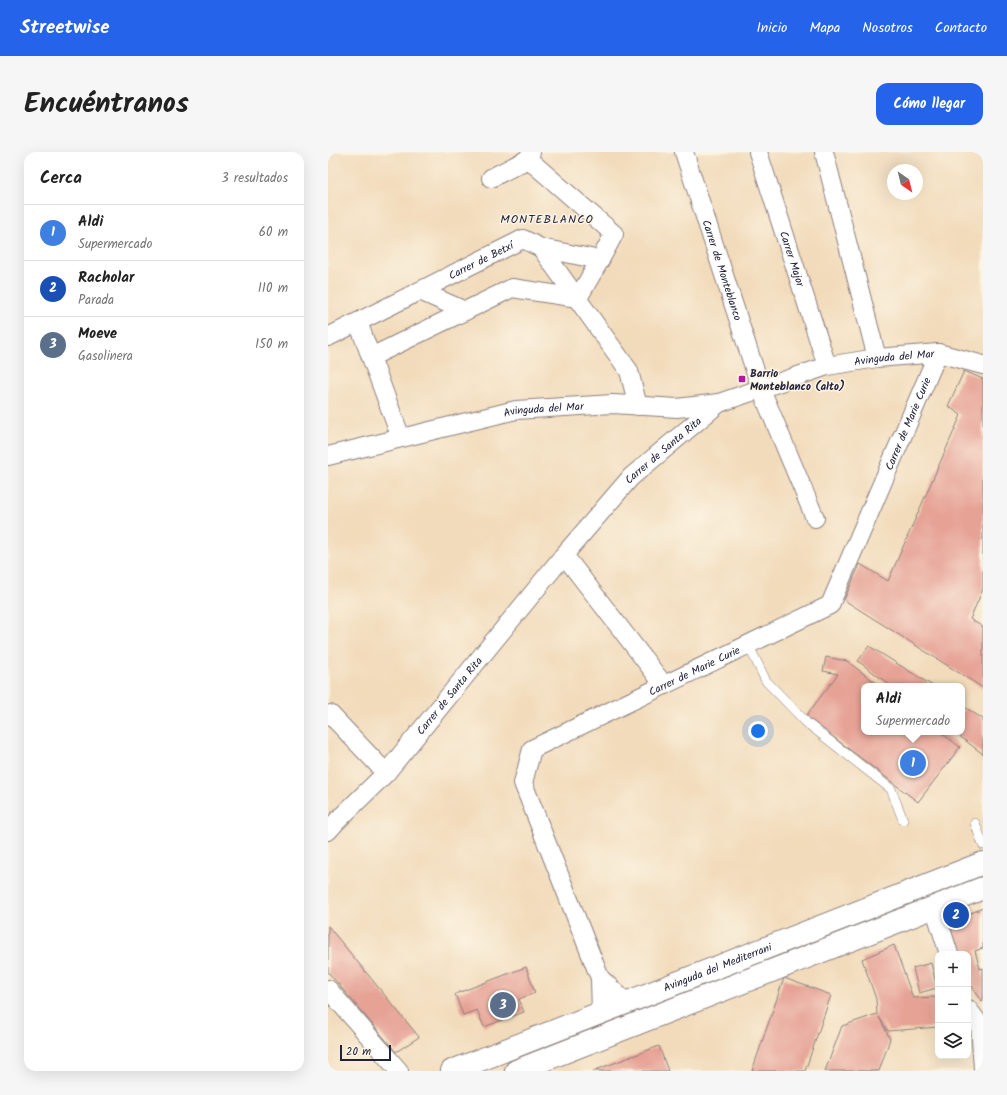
<!DOCTYPE html>
<html lang="es">
<head>
<meta charset="utf-8">
<style>
	:root { --surface:#fff; --page:#f6f6f6; --text:#222; --muted:#767676; --line:#e0e0e0; --accent:#2563eb }
	body { margin:0; font-family:Kalam,sans-serif; background:var(--page); color:var(--text) }
	.controls { position:absolute; right:12px; bottom:12px; display:grid; overflow:hidden; border-radius:8px; box-shadow:0 4px 16px #0002 }
	.controls button { width:36px; height:36px; display:grid; place-items:center; padding:0; border:0; border-bottom:1px solid var(--line); background:var(--surface); color:var(--text); font:20px sans-serif }
	.compass { position:absolute; left:559px; top:12px; width:36px; height:36px; border-radius:50%; background:var(--surface); box-shadow:0 4px 16px #0002; rotate:145deg }
	.scale { position:absolute; left:12px; bottom:10px; width:51px; box-sizing:border-box; padding-left:4px; border:2px solid #22223b; border-top:0; font-size:11px; line-height:14px; white-space:nowrap; color:#22223b; -webkit-text-stroke:3px #fcf5e5; paint-order:stroke }
	.you { position:absolute; left:430px; top:579px; width:14px; height:14px; margin:-10px; border:3px solid #fff; border-radius:50%; background:#1a73e8; box-shadow:0 0 0 6px #1a73e833 }
	.badge { display:grid; place-items:center; width:26px; height:26px; border-radius:50%; background:var(--accent); color:#fff; font-size:13px; font-weight:700 }
	.pin { position:absolute; translate:-50% -50%; border:2px solid #fff; box-shadow:0 1px 4px #0006 }
	.popup { position:absolute; left:533px; top:531px; width:104px; height:52px; box-sizing:border-box; display:grid; place-content:center; border-radius:8px; background:var(--surface); filter:drop-shadow(0 1px 3px #0005); font-size:13px; white-space:nowrap; color:var(--muted) }
	.popup b { font-size:15px; color:var(--text) }
	.popup::after { content:''; position:absolute; left:50%; top:100%; margin-left:-8px; border:8px solid transparent; border-top-color:var(--surface) }
	.list { margin:0; padding:0; list-style:none }
	h2 { display:flex; justify-content:space-between; align-items:center; height:52px; margin:0; padding:0 16px; font-size:17px }
	h2 small { font-size:13px; font-weight:400; color:var(--muted) }
	.list li { display:grid; grid-template-columns:26px 1fr auto; gap:12px; align-items:center; box-sizing:border-box; height:56px; padding:0 16px; border-top:1px solid var(--line) }
	.list b { display:block; font-size:15px; white-space:nowrap }
	.list p { margin:0; font-size:13px; white-space:nowrap; color:var(--muted) }
	.list em { font-size:13px; font-style:normal; color:var(--muted) }
	.icon { flex:none; width:22px; height:22px; fill:none; stroke:currentColor; stroke-width:2; stroke-linecap:round; stroke-linejoin:round }
	.map { position:relative; flex:none; width:655px; height:919px; overflow:hidden; border-radius:12px }
	header { display:flex; align-items:center; gap:24px; box-sizing:border-box; height:56px; padding:0 20px; background:var(--accent); color:#fff }
	header strong { font-size:19px }
	nav { display:flex; gap:22px; margin-inline-start:auto; font-size:14px }
	.intro { display:flex; align-items:center; justify-content:space-between; box-sizing:border-box; height:96px; padding:0 24px }
	h1 { margin:0; font-size:28px }
	.button { padding:10px 18px; border-radius:12px; background:var(--accent); color:#fff; font-size:14px; font-weight:700 }
	main { display:flex; gap:24px; padding:0 24px }
	aside { flex:1; background:var(--surface); border-radius:12px; box-shadow:0 4px 16px #0002 }
	.map>svg:first-child { display:block }
	.building { fill:#e6a295 }
	.lines { fill:none; stroke-linecap:round; stroke-linejoin:round }
	.lane-casing { stroke:#8a7e7b; stroke-width:10 }
	.street-casing { stroke:#8a7e7b; stroke-width:20 }
	.primary-casing { stroke:#8a7e7b; stroke-width:24 }
	.lane { stroke:#fff; stroke-width:9 }
	.street { stroke:#fff; stroke-width:18 }
	.primary { stroke:#fff; stroke-width:22 }
	.poi-dot { fill:#b5179e; stroke:#fcf5e5; stroke-width:1.5 }
	.labels { text-anchor:middle; stroke-width:3; stroke-linejoin:round; paint-order:stroke }
	.street-label { font-size:11px; fill:#22223b; stroke:#fcf5e5 }
	.poi-label { font-size:11px; font-weight:bold; fill:#22223b; stroke:#fcf5e5; text-anchor:start }
	.neighbourhood-label { font-size:12px; letter-spacing:1px; fill:#22223b; stroke:#fcf5e5 }
</style>
</head>
<body>
<header>
<strong>Streetwise</strong>
<nav><a>Inicio</a><a>Mapa</a><a>Nosotros</a><a>Contacto</a></nav>
</header>
<div class="intro"><h1>Encuéntranos</h1><a class="button">Cómo llegar</a></div>
<main>
<aside>
<h2>Cerca<small>3 resultados</small></h2>
<ul class="list">
<li><span class="badge" style="background:#3f7fe0">1</span><div><b>Aldi</b><p>Supermercado</p></div><em>60 m</em></li>
<li><span class="badge" style="background:#1a4fb4">2</span><div><b>Racholar</b><p>Parada</p></div><em>110 m</em></li>
<li><span class="badge" style="background:#5c6f8a">3</span><div><b>Moeve</b><p>Gasolinera</p></div><em>150 m</em></li>
</ul>
</aside>
<div class="map">
<svg width="655" height="919" viewBox="0 0 655 919">
	<rect width="100%" height="100%" fill="#fcf5e5"/>
	<filter id="ink" filterUnits="userSpaceOnUse"><feTurbulence type="fractalNoise" baseFrequency=".025" numOctaves="2"/><feDisplacementMap in="SourceGraphic" scale="8" xChannelSelector="R" yChannelSelector="G"/><feConvolveMatrix kernelMatrix="1 2 1 2 8 2 1 2 1" color-interpolation-filters="sRGB"/></filter>
	<filter id="wash" filterUnits="userSpaceOnUse"><feTurbulence type="fractalNoise" baseFrequency=".012" numOctaves="4" result="noise"/><feDisplacementMap in="SourceGraphic" scale="16" xChannelSelector="R" yChannelSelector="G"/><feGaussianBlur stdDeviation="0.9" result="paint"/><feColorMatrix in="noise" values="0 0 0 0 0 0 0 0 0 0 0 0 0 0 0 0 0 1.4 0 .05"/><feComposite in="paint" operator="in"/></filter>
	<g filter="url(#wash)">
		<rect width="100%" height="100%" fill="#f2dbbb"/>
		<g id="blocks">
			<path class="building" d="M636,219l19,8v210l-13,30 13,8v61l-139,-88 16,-36 28,17 73,-166 -13,-9z
				M541,494l64,40h-42l-33,-25z
				M498,505l21,4 33,25h-16v46h76l20,15 -42,55 -112,-86 32,-42 -15,-3z
				M638,556l17,11v35l-29,-22h8v-20z
				M655,756v40l-8,3 5,18 3,-1v32l-1,1 -14,-20v-27h-10l-9,-32z
				M0,774l91,111 -23,15 -68,-80z
				M566,793l19,53 25,-1v30l-50,4 -9,-14 11,22 -11,32h-54l17,-45 35,-12 -1,-15 -14,-40z
				M603,811l6,25 -18,5 -6,-25z
				M198,815l9,26 -16,6 5,13 -40,15 -7,-17 -14,5 -8,-21z
				M456,826l47,17 -26,76h-53z
				M331,894l9,25h-75z"/>
		</g>
	</g>
	<g filter="url(#ink)">
		<use href="#blocks" fill-opacity="0" stroke="#8a7e7b" stroke-width="1"/>
		<g class="lines">
			<defs>
				<path id="lane" d="M420,492l18,37 41,42 84,66 12,31
					M647,671l8,22"/>
				<g id="street">
					<path d="M203,0l-3,7 86,75 -14,26"/>
					<path id="s1" d="M356,0l77,237 54,129"/>
					<path id="s2" d="M430,0l69,214"/>
					<path d="M496,0l53,206"/>
					<path d="M163,26l37,-19"/>
					<path d="M92,139l45,20"/>
					<path d="M250,146l22,-38 -59,-12 88,123 9,35"/>
					<path d="M30,170l43,116"/>
					<path id="s3" d="M0,185l195,-98 18,9"/>
					<path d="M43,205l141,-69 66,10"/>
					<path id="s4" d="M0,304l188,-46 97,-6 64,4 42,-5 108,-37 50,-8 61,-5 45,12"/>
					<path d="M236,403l100,130"/>
					<path d="M0,564l2,-2 56,59"/>
					<path id="s5" d="M0,679l9,-10 49,-48 178,-218 67,-78 88,-74"/>
					<path d="M606,755l15,47"/>
					<path d="M272,826l27,25"/>
					<path d="M0,837l71,82"/>
					<path d="M640,857l12,16 3,44"/>
					<path id="s6" d="M273,861l-1,-35 -77,-195 9,-34 298,-144 108,-252"/>
				</g>
				<g id="primary">
					<path id="s7" d="M124,919l531,-208"/>
					<path d="M188,919l467,-183"/>
				</g>
			</defs>
			<use href="#lane" class="lane-casing"/>
			<use href="#street" class="street-casing"/>
			<use href="#primary" class="primary-casing"/>
			<use href="#lane" class="lane"/>
			<use href="#street" class="street"/>
			<use href="#primary" class="primary"/>
		</g>
	</g>
	<rect class="poi-dot" x="410" y="223" width="8" height="8" rx="2"/>
	<g class="labels">
		<g class="street-label">
			<text dy="4" stroke="none"><textPath href="#s2" startOffset="112">Carrer Major</textPath></text>
			<text dy="4" stroke="none"><textPath href="#s3" startOffset="171">Carrer de Betxí</textPath></text>
			<text dy="4" stroke="none"><textPath href="#s1" startOffset="124">Carrer de Monteblanco</textPath></text>
			<text dy="4" stroke="none"><textPath href="#s4" startOffset="579">Avinguda del Mar</textPath></text>
			<text dy="4" stroke="none"><textPath href="#s4" startOffset="221">Avinguda del Mar</textPath></text>
			<text dy="4" stroke="none"><textPath href="#s6" startOffset="808">Carrer de Marie Curie</textPath></text>
			<text dy="4" stroke="none"><textPath href="#s5" startOffset="508">Carrer de Santa Rita</textPath></text>
			<text dy="4" stroke="none"><textPath href="#s6" startOffset="460">Carrer de Marie Curie</textPath></text>
			<text dy="4" stroke="none"><textPath href="#s5" startOffset="182">Carrer de Santa Rita</textPath></text>
			<text dy="4" stroke="none"><textPath href="#s7" startOffset="285">Avinguda del Mediterrani</textPath></text>
		</g>
		<g class="poi-label">
			<text x="422" y="225">Barrio<tspan x="422" dy="13">Monteblanco (alto)</tspan></text>
		</g>
		<g class="neighbourhood-label">
			<text x="219" y="71">MONTEBLANCO</text>
		</g>
	</g>
</svg>
<div class="controls">
<button>+</button>
<button>−</button>
<button><svg class="icon" aria-label="layers" viewBox="0 0 24 24"><path d="M12 4l9 5-9 5-9-5zM3 14l9 5 9-5"/></svg></button>
</div>
<svg class="compass" viewBox="-18 -18 36 36"><path d="M0-13l5 13h-10z" fill="#e53935"/><path d="M0 13l5-13h-10z" fill="#767676"/></svg>
<div class="scale">20 m</div>
<div class="you"></div>
<div class="pin badge" style="left:585px;top:611px;background:#3f7fe0">1</div>
<div class="popup"><b>Aldi</b>Supermercado</div>
<div class="pin badge" style="left:628px;top:763px;background:#1a4fb4">2</div>
<div class="pin badge" style="left:175px;top:853px;background:#5c6f8a">3</div>
</div>
</main>
</body>
</html>
